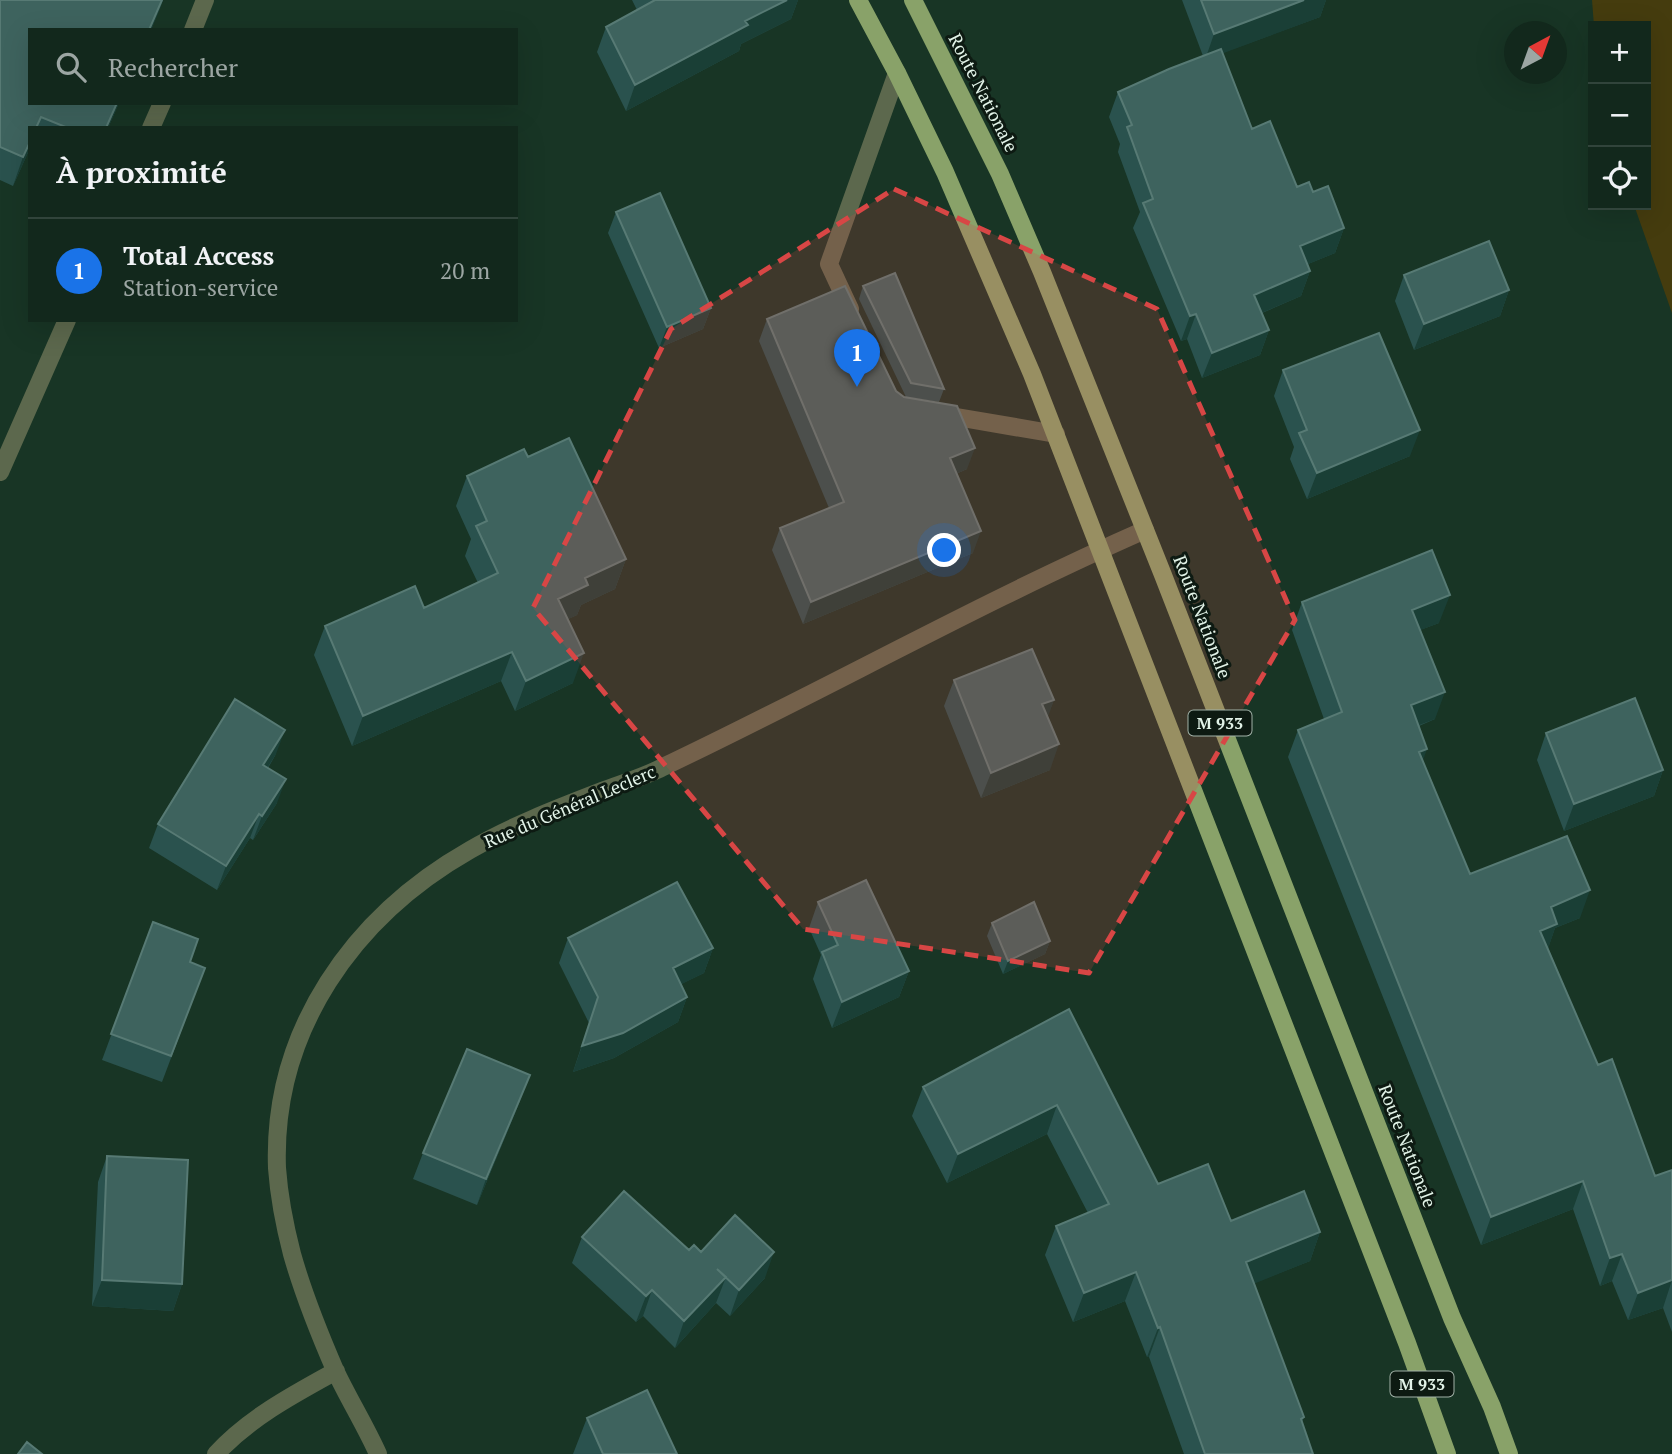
<!DOCTYPE html>
<html lang="fr">
<head>
<meta charset="utf-8">
<style>
	:root { --surface:#12281c; --page:#1f3429; --text:#f1f3f6; --muted:#9ca6a3; --line:#31443b; --accent:#1a73e8 }
	body { margin:0; font-family:"PT Serif",serif; background:var(--page); color:var(--text) }
	.controls { position:absolute; right:21px; top:21px; display:grid; overflow:hidden; border-radius:0px; box-shadow:0 7px 28px #0002 }
	.controls button { width:63px; height:63px; display:grid; place-items:center; padding:0; border:0; border-bottom:2px solid var(--line); background:var(--surface); color:var(--text); font:35px sans-serif }
	.compass { position:absolute; left:1504px; top:21px; width:63px; height:63px; border-radius:50%; background:var(--surface); box-shadow:0 7px 28px #0002; rotate:41deg }
	.you { position:absolute; left:945px; top:551px; width:24px; height:24px; margin:-18px; border:5px solid #fff; border-radius:50%; background:#1a73e8; box-shadow:0 0 0 10px #1a73e833 }
	.badge { display:grid; place-items:center; width:46px; height:46px; border-radius:50%; background:var(--accent); color:#fff; font-size:23px; font-weight:700 }
	.pin { position:absolute; translate:-50% -58px; filter:drop-shadow(0 2px 4px #0008) }
	.pin::after { content:''; position:absolute; top:37px; width:24px; height:21px; background:inherit; clip-path:polygon(0 0,100% 0,50% 100%) }
	.list { margin:0; padding:0; list-style:none }
	h2 { display:flex; justify-content:space-between; align-items:center; height:91px; margin:0; padding:0 28px; font-size:30px }
	h2 small { font-size:23px; font-weight:400; color:var(--muted) }
	.list li { display:grid; grid-template-columns:46px 1fr auto; gap:21px; align-items:center; box-sizing:border-box; height:105px; padding:0 28px; border-top:2px solid var(--line) }
	.list b { display:block; font-size:26px; white-space:nowrap }
	.list p { margin:0; font-size:23px; white-space:nowrap; color:var(--muted) }
	.list em { font-size:23px; font-style:normal; color:var(--muted) }
	.icon { flex:none; width:38px; height:38px; fill:none; stroke:currentColor; stroke-width:2; stroke-linecap:round; stroke-linejoin:round }
	.map { position:relative; flex:none; width:1672px; height:1454px; overflow:hidden }
	.search { position:absolute; background:var(--surface); box-shadow:0 7px 28px #0002; left:28px; top:28px; width:490px; height:77px; display:flex; align-items:center; gap:18px; box-sizing:border-box; padding:0 24px; border-radius:0px; color:var(--muted); font-size:26px }
	.panel { position:absolute; background:var(--surface); box-shadow:0 7px 28px #0002; left:28px; top:126px; width:490px; height:196px; border-radius:0px }
	.map>svg:first-child { display:block }
	.green { fill:#453c0e }
	.lines { fill:none; stroke-linecap:round; stroke-linejoin:round }
	.lane { stroke:#5c684d; stroke-width:18 }
	.street { stroke:#5c684d; stroke-width:18 }
	.primary { stroke:#89a269; stroke-width:18 }
	.wall { fill:#2a524e }
	.shaded-wall { fill:#1a3f36 }
	.building { fill:#3e635e; stroke:#577a74; stroke-width:2 }
	.marked { fill:#d84645; fill-opacity:0.2; stroke:#d84645; stroke-width:5; stroke-dasharray:14 9; stroke-linejoin:round }
	.labels { text-anchor:middle; stroke-width:6; stroke-linejoin:round; paint-order:stroke }
	.shield { fill:#0d1a12; stroke:#a2b2a8; stroke-width:2 }
	.shield-label { font-size:16px; font-weight:bold; fill:#e2f3e8 }
	.street-label { font-size:18px; fill:#e2f3e8; stroke:#0d1a12 }
</style>
</head>
<body>
<div class="map">
<svg width="1672" height="1454" viewBox="0 0 1672 1454">
	<rect width="100%" height="100%" fill="#183525"/>
	<path class="green" d="M1592,0h80v313l-38,-108h12v-179h-52z"/>
	<g class="lines">
		<path class="lane" d="M850,309l-21,-45 68,-191
			M939,414l117,20"/>
		<path class="street" d="M193,30l12,-30
			M151,128l11,-25
			M0,472l67,-152
			M216,1454c33,-36 78,-60 120,-83
			M378,1454c-13,-29 -30,-56 -43,-84 -16,-37 -32,-77 -43,-116 -7,-27 -13,-58 -15,-86 -5,-138 77,-252 193,-318 41,-24 88,-42 132,-59 21,-8 42,-14 61,-24 162,-77 318,-165 482,-237"/>
		<path class="primary" d="M858,0l39,73 48,99 87,202 375,969 40,111
			M913,0l87,174 42,98 121,303 289,743 40,89 17,47"/>
	</g>
	<path class="wall" d="M0,0h163l-12,30h-121v73h89l-11,25h-78v20l-17,38 -13,-6z
		M632,0h166l-7,19 -50,25 -2,7 -113,60 -29,-59 9,-25 31,-17z
		M1182,0h144l-6,17 -98,36 30,76 45,58 16,5 31,36 -9,25 -27,11 2,7 -9,25 -39,17 7,17 -9,25 -58,23 -15,-39 -6,2 -48,-113 7,-16 -22,-60 2,-8 -11,-27 9,-25 85,-36z
		M616,212l95,96 -8,21 -44,19 -51,-115z
		M1404,275l105,15 -9,26 -86,34 -19,-49z
		M863,286l81,103 -5,13 -33,-5 -47,-98z
		M767,319l129,72 71,78 -11,5 17,79 -170,71 -31,-74 8,-22 49,-20 -70,-167z
		M1283,370l127,86 -103,43 -17,-40 4,-12 -20,-51z
		M528,457l98,102 -11,30 -34,16 -4,10 -9,4 5,64 -58,28 -14,-30 -149,65 -38,-91 11,-29 99,-18 54,-25 -13,-27 6,-17 -15,-33 11,-30z
		M1302,602l137,21 -19,7 15,89 -16,7 4,35 47,113 110,44 -25,10 -7,20 50,117 57,111 17,-6v162l-9,-24 -35,12 -16,-39 -12,5 -27,-77 -92,36 -193,-488 10,-27 26,-11 -32,-89z
		M954,680l100,20 -7,17 3,53 -69,28 -37,-92z
		M1546,733l117,37 -9,26 -90,35 -27,-71z
		M276,754l-8,14 9,35 -24,37 -3,-2 -33,52 -68,-42 9,-24z
		M818,902l91,69 -10,26 -67,31 -19,-49 8,-24 -12,-27z
		M153,922l37,40 15,6 -43,114 -60,-22z
		M992,923l58,18 -5,13 -42,20 -16,-38z
		M568,938l145,10 -9,25 -23,11 6,13 -9,25 -64,36 -41,14 16,-49 -30,-60z
		M1069,1009l89,175 73,37 89,11 -10,29 -56,22 50,134 -2,5 11,32h-129l-35,-97h-2l-22,-56 -52,21 -28,-67 11,-29 32,-13 -41,-79 -100,49 -35,-67 11,-29z
		M520,1101l-43,104 -64,-26 10,-26z
		M107,1156l75,128 -9,27 -81,-5 6,-124z
		M582,1237l119,15 64,26 -35,38 -14,-13 -41,45 -32,-32 -7,6 -64,-59z
		M587,1418l90,36h-104z"/>
	<path class="shaded-wall" d="M162,0h1l-3,9 -9,21h-2z
		M787,0h11l-7,19 -50,25 -2,7 -113,60 9,-26 110,-64z
		M1304,0h22l-6,17 -115,43 9,-26z
		M117,103h2l-11,25h-2z
		M30,142v6l-17,38 10,-29z
		M1344,228l-9,25 -44,18 9,-25z
		M1310,271l-9,25 -56,24 9,-25z
		M1509,290l-9,26 -86,34 10,-26z
		M711,308l-8,21 -44,19 8,-21z
		M1196,314l-9,25 -6,2 9,-25z
		M1269,330l-9,25 -58,23 10,-25z
		M1420,430l-10,26 -103,43 10,-26z
		M975,448l-8,21 -25,11 8,-22z
		M981,531l-8,22 -170,71 8,-22z
		M626,559l-11,30 -34,16 -4,10 -29,14 10,-30 27,-21z
		M1450,595l-11,28 -37,14 10,-27z
		M512,652l-11,29 -149,65 11,-30z
		M584,653l-11,30 -58,28 11,-30z
		M1445,692l-10,27 -34,13 10,-27z
		M1054,700l-9,25 -3,-21z
		M285,730l-9,24 -22,35 9,-24z
		M1059,744l-9,26 -69,28 10,-25z
		M1427,749l-10,28 2,-25z
		M1663,770l-9,26 -90,35 10,-27z
		M286,779l-9,24 -24,37 9,-24z
		M259,814l-9,24 -33,52 9,-24z
		M1590,890l-10,28 -25,10 -8,24 -17,7 21,-52z
		M1050,941l-5,13 -42,20 5,-13z
		M713,948l-9,25 -40,20 9,-25z
		M909,971l-10,26 -67,31 10,-26z
		M687,997l-9,25 -64,36 -41,14 9,-26z
		M530,1075l-10,26 -43,104 9,-26z
		M1057,1105l-10,29 -100,49 11,-29z
		M1583,1181l-10,28 -92,36 10,-28z
		M1320,1232l-10,29 -74,30 10,-29z
		M774,1252l-9,26 -35,38 9,-26z
		M1622,1254l-10,27 -12,5 10,-28z
		M1136,1272l-11,29 -52,21 11,-29z
		M726,1277l-10,26 -41,45 9,-27z
		M102,1280l80,4 -9,27 -81,-5z
		M1672,1280l-9,28 -35,12 10,-27z
		M652,1290l-9,26 -7,6 10,-26z
		M1160,1327l-11,30h-2l11,-29z"/>
	<path class="building" d="M0,0h162l-13,30h-119v73h87l-11,25h-38l-27,-11 -5,11h-6v14l-7,15 -23,-10z
		M655,0h132l-42,21 3,4 -113,60 -29,-58z
		M1201,0h103l-90,34z
		M1221,49l31,80 18,-8 27,66 12,-5 4,10 15,-6 16,42 -44,18 10,25 -56,24 15,35 -57,23 -16,-39 -6,2 -47,-113 10,-4 -26,-72 5,-2 -14,-33 51,-23z
		M660,193l51,115 -44,19 -51,-115z
		M1489,241l20,49 -85,34 -20,-49z
		M895,273l49,116 -33,-6 -48,-97z
		M845,286l51,105 8,6 53,9 18,42 -25,10 31,73 -170,71 -31,-74 64,-26 -77,-183z
		M1379,333l41,97 -103,43 -18,-40 8,-3 -24,-60z
		M569,438l57,121 -41,19 3,7 -30,14 26,54 -58,28 -14,-29 -149,64 -38,-90 90,-40 9,22 74,-35 -22,-47 11,-5 -20,-45 57,-27 4,8z
		M1432,550l18,45 -38,15 33,82 -34,13 16,44 -8,3 51,122 97,-38 23,54 -39,17 6,17 -17,7 58,134 14,-6 43,117 17,-6v110l-34,13 -16,-39 -12,4 -27,-77 -92,36 -193,-487 44,-18 -40,-110z
		M1032,649l22,51 -12,4 17,40 -68,29 -37,-93z
		M1635,698l28,72 -89,34 -28,-71z
		M235,699l50,31 -22,35 23,14 -24,37 -3,-2 -33,52 -68,-42z
		M866,880l43,91 -67,31 -20,-50 16,-7 -20,-43z
		M677,882l36,66 -40,20 14,29 -64,36 -41,13 16,-49 -30,-59z
		M1034,902l16,39 -42,20 -16,-38z
		M153,922l45,17 -8,23 15,6 -34,88 -60,-22z
		M1069,1009l89,175 50,-20 23,57 73,-30 16,41 -74,30 58,155 -3,2 12,35h-108l-45,-127 -2,1 -22,-56 -52,21 -28,-67 53,-22 -52,-99 -99,49 -35,-67z
		M467,1049l63,26 -44,104 -63,-26z
		M107,1156l81,4 -6,124 -80,-4z
		M624,1191l65,59 5,-5 7,7 34,-37 39,37 -35,38 -22,-21 9,8 -42,44 -32,-31 -6,6 -64,-59z
		M647,1390l30,64h-74l-16,-36z
		M27,1442l15,12h-24z"/>
	<path class="marked" d="M894,189l263,120 138,311 -206,353 -286,-44 -270,-321 138,-279z"/>
	<g class="labels">
		<g class="shield">
			<rect x="1188.5" y="710.5" width="63" height="25" rx="5"/>
			<rect x="1390.5" y="1371.5" width="63" height="25" rx="5"/>
		</g>
		<g class="shield-label">
			<text x="1220" y="729">M 933</text>
			<text x="1422" y="1390">M 933</text>
		</g>
		<g class="street-label">
			<text transform="translate(983 93) rotate(63)" y="6">Route Nationale</text>
			<text transform="translate(1202 617) rotate(69)" y="6">Route Nationale</text>
			<text transform="translate(570 807) rotate(-23)" y="6">Rue du Général Leclerc</text>
			<text transform="translate(1407 1146) rotate(69)" y="6">Route Nationale</text>
		</g>
	</g>
</svg>
<div class="controls">
<button>+</button>
<button>−</button>
<button><svg class="icon" aria-label="locate" viewBox="0 0 24 24"><circle cx="12" cy="12" r="6"/><path d="M12 2v4M12 18v4M2 12h4M18 12h4"/></svg></button>
</div>
<svg class="compass" viewBox="-18 -18 36 36"><path d="M0-13l5 13h-10z" fill="#e53935"/><path d="M0 13l5-13h-10z" fill="#9ca6a3"/></svg>
<div class="you"></div>
<div class="pin badge" style="left:857px;top:387px">1</div>
<div class="search"><svg class="icon" aria-label="search" viewBox="0 0 24 24"><circle cx="10" cy="10" r="6"/><path d="M15 15l6 6"/></svg>Rechercher</div>
<section class="panel">
<h2>À proximité<small></small></h2>
<ul class="list">
<li><span class="badge">1</span><div><b>Total Access</b><p>Station-service</p></div><em>20 m</em></li>
</ul>
</section>
</div>
</body>
</html>
